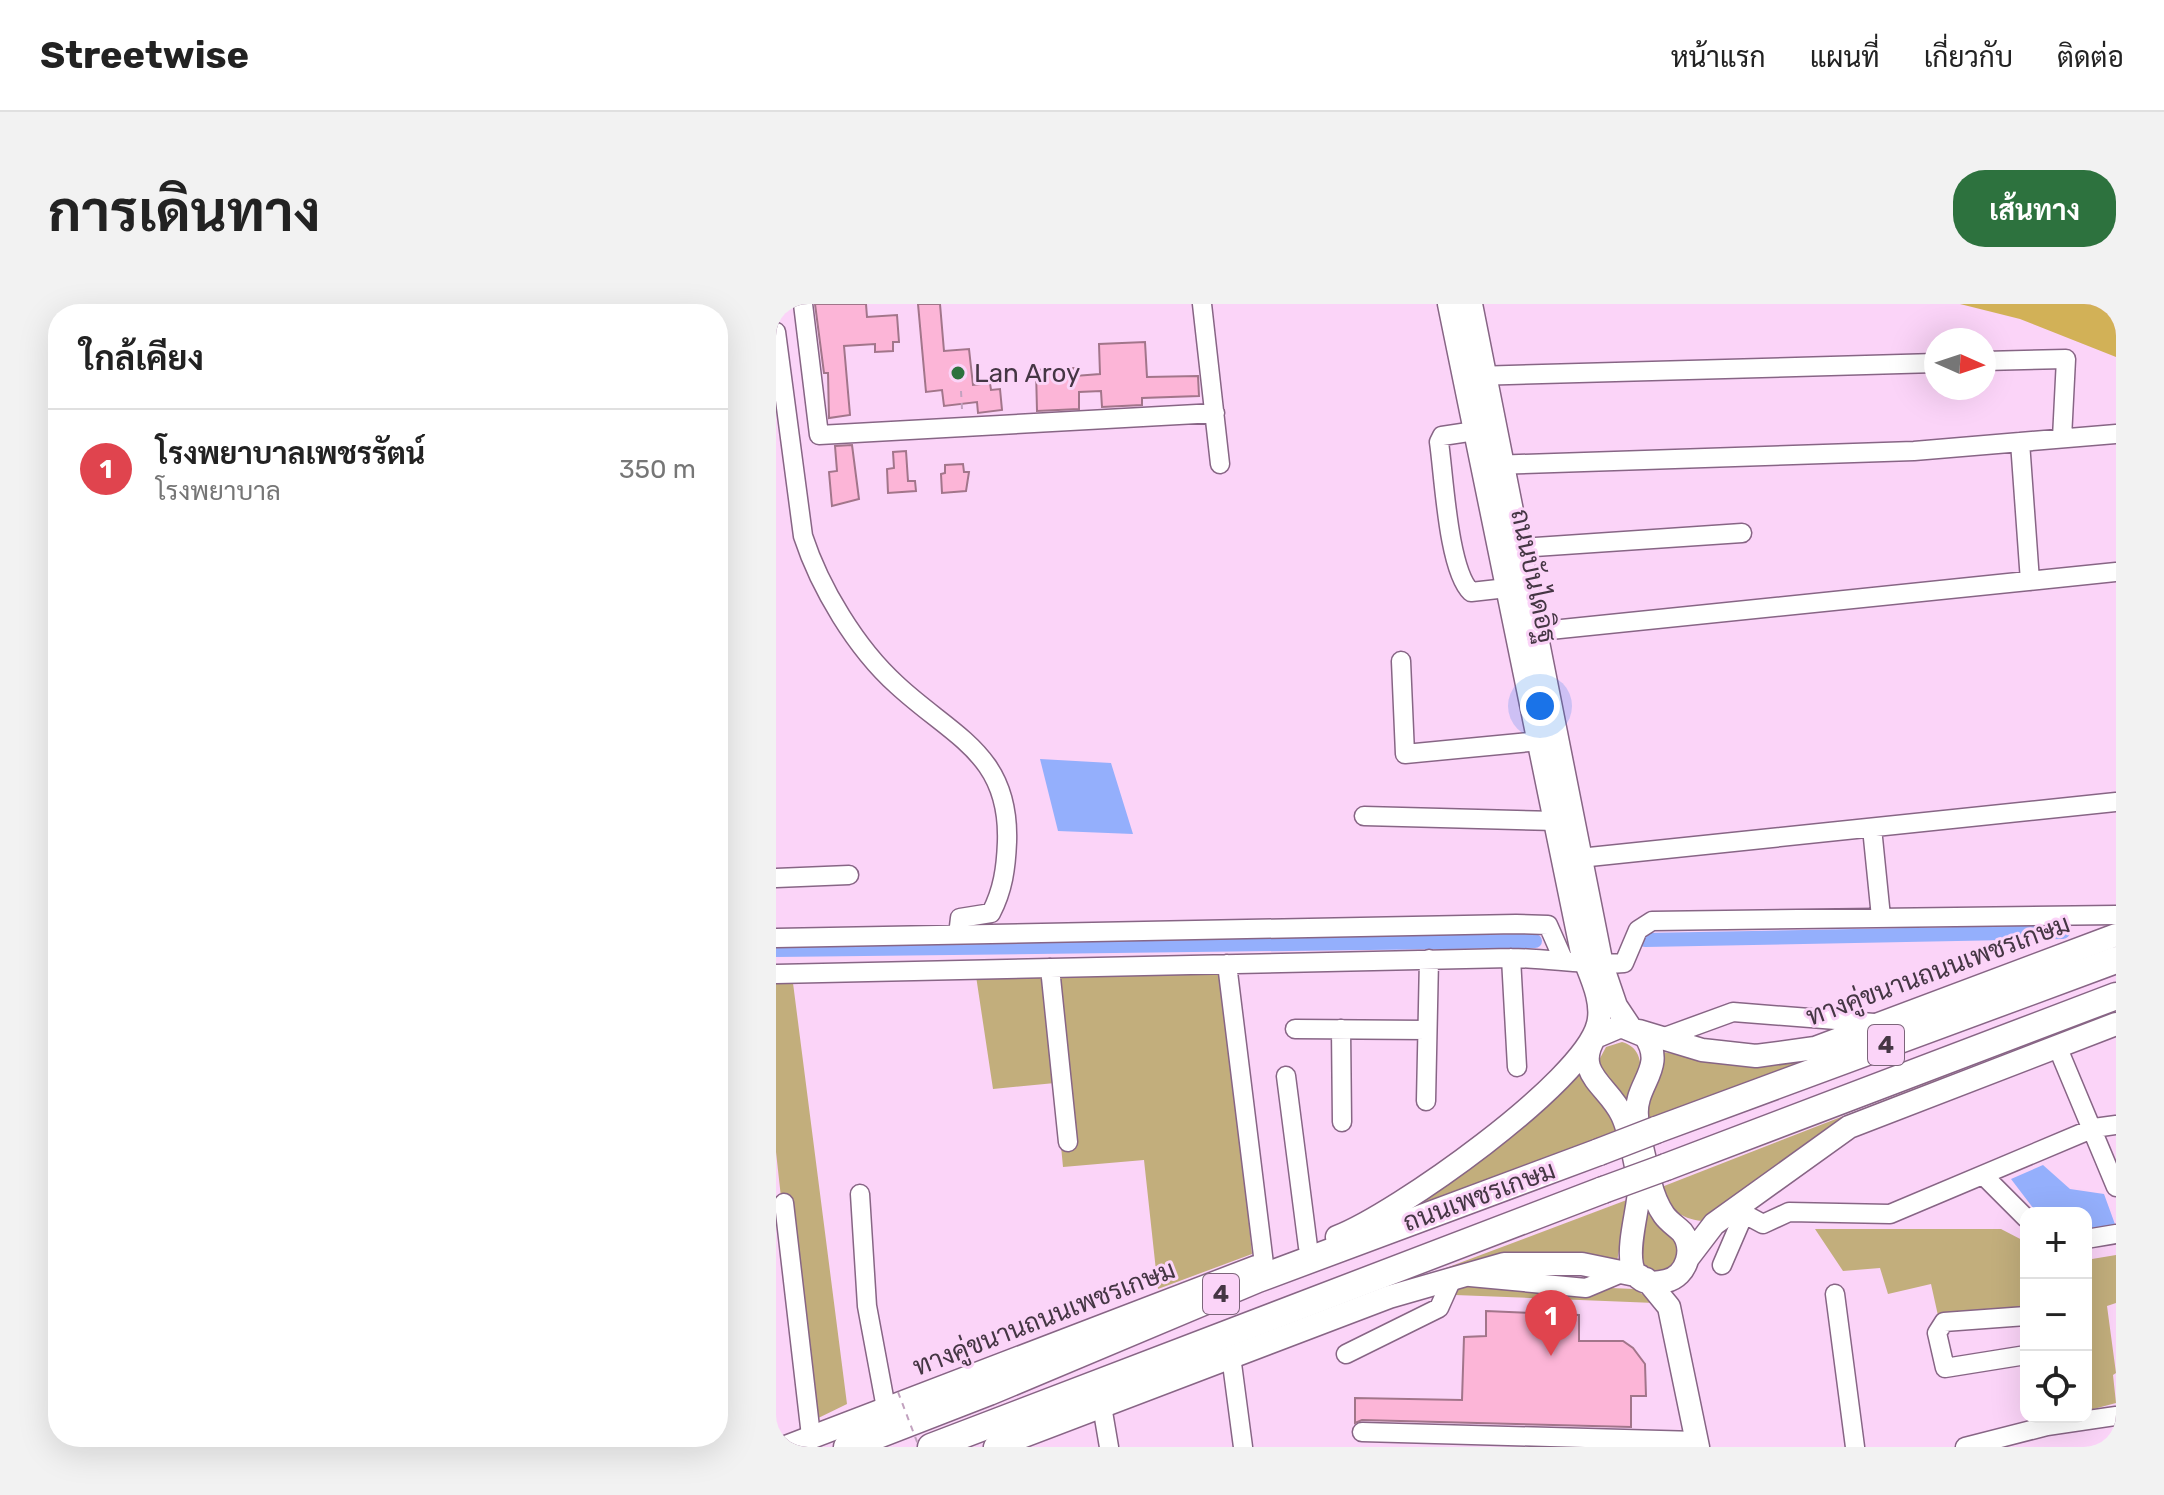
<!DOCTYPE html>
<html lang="th">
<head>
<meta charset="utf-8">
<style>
	:root { --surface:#fff; --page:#f2f2f2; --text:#222; --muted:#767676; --line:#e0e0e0; --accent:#2d723e }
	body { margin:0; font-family:Rubik,Sarabun,sans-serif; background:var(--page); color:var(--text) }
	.controls { position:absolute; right:24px; bottom:24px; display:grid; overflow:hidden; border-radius:16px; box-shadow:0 8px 32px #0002 }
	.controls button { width:72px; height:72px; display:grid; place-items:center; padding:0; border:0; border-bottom:2px solid var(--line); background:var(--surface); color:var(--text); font:40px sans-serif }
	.compass { position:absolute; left:1148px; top:24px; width:72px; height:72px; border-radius:50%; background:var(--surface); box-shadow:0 8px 32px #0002; rotate:93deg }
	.you { position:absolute; left:764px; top:402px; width:28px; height:28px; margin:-20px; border:6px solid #fff; border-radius:50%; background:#1a73e8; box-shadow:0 0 0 12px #1a73e833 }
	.badge { display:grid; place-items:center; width:52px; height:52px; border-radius:50%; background:var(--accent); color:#fff; font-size:26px; font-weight:700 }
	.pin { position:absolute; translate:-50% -66px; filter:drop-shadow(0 2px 4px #0008) }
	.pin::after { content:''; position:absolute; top:42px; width:28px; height:24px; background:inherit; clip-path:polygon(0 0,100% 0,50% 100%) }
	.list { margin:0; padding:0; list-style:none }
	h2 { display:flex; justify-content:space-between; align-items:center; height:104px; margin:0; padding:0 32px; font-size:34px }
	h2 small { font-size:26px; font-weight:400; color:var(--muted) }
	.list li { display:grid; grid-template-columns:52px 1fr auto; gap:24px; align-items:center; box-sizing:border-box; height:120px; padding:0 32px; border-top:2px solid var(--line) }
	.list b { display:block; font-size:30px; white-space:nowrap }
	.list p { margin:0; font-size:26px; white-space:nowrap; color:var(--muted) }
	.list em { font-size:26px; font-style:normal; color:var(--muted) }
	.icon { flex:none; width:44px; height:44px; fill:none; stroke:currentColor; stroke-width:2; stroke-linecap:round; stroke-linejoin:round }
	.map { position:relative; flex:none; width:1340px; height:1143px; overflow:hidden; border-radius:32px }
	header { display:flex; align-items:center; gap:48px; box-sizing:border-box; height:112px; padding:0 40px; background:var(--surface); border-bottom:2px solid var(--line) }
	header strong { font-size:38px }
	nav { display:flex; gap:44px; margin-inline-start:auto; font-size:28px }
	.intro { display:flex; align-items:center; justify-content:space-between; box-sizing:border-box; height:192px; padding:0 48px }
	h1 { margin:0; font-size:56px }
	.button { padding:20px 36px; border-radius:32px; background:var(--accent); color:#fff; font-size:28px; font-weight:700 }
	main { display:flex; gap:48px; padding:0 48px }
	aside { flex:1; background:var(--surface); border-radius:32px; box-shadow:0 8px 32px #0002 }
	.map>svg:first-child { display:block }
	.green { fill:#c2ae7c }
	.forest { fill:#d2b157 }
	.water { fill:#94affc }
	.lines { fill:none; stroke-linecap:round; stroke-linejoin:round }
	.canal { stroke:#94affc; stroke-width:14 }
	.building { fill:#fcb5d7; stroke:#a2758a; stroke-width:2 }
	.minor-casing { stroke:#876585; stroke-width:21 }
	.major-casing { stroke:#876585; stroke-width:25 }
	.highway-casing { stroke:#876585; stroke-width:29 }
	.path { stroke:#c2a2bf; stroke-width:2; stroke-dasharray:6 6; stroke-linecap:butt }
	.minor { stroke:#fff; stroke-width:18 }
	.major { stroke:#fff; stroke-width:22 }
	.highway { stroke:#fff; stroke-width:26 }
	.highway-bridge-casing { stroke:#876585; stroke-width:29; stroke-linecap:butt }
	.path-bridge { stroke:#c2a2bf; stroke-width:2; stroke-dasharray:6 6; stroke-linecap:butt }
	.highway-bridge { stroke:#fff; stroke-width:26 }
	.poi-dot { fill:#2d723e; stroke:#fbd4f8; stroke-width:3 }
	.labels { text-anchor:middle; stroke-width:6; stroke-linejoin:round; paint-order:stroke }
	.shield { fill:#fbd4f8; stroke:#7c657a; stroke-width:2 }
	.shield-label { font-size:24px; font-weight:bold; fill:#453644 }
	.poi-label { font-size:26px; fill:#453644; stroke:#fbd4f8; text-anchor:start }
	.street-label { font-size:26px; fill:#453644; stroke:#fbd4f8 }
</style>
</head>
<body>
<header>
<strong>Streetwise</strong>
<nav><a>หน้าแรก</a><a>แผนที่</a><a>เกี่ยวกับ</a><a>ติดต่อ</a></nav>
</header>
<div class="intro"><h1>การเดินทาง</h1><a class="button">เส้นทาง</a></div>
<main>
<aside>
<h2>ใกล้เคียง<small></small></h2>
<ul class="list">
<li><span class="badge" style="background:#e0444e">1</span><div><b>โรงพยาบาลเพชรรัตน์</b><p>โรงพยาบาล</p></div><em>350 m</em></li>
</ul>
</aside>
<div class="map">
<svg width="1340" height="1143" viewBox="0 0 1340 1143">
	<rect width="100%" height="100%" fill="#fbd4f8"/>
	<path class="green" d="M448,668l28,282 -94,35 -14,-129 -81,7 -8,-84 -62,6 -17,-113z
		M0,679h17l54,421 -41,20 -30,-272z
		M1109,726l-139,61 -101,31c-2,-28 15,-43 18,-70l52,9z
		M846,738c33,9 13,55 9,79l-27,-43 -6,-16 8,-15z
		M805,765l4,14 17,16 16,33 -271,109z
		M1178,769l-96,43 -156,105c-22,-2 -34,-14 -43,-33z
		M856,894c-2,23 -12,41 -15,64l-187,12z
		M871,901l33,43 -7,18c-15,8 -23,6 -34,-6z
		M1039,925h186l25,13v93l-2,-14 -83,8 -10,-45 -43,10 -8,-26 -37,3z
		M1340,951v48l-9,3 9,67 -3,2 3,28 -30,8v-151z
		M690,978l169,7 20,14 -200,-8v-7z"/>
	<path class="forest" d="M1184,0h156v53l-96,-38z"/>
	<path class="water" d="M264,455l71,4 22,71 -75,-3z
		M1267,861l27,24 34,5 12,33 -30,4v-18l-50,-1 -25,-33z"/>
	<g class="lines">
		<path class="canal" d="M869,636l418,-8
			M0,646l759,-9"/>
	</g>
	<path class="building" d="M39,0h51l1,13 30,-2 2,27h-6v9l-18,1v-8l-31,2 6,69 -21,3 -1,-45h-4z
		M142,0h22l4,47 25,-2 4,36 17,-2 1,7 9,-1 2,21 -24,3 -1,-11 -33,4 -2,-16 -16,2z
		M369,38l2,35 51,-1 1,20 -57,2v7l-40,2 -1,-16 -22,1v17l-42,2 -1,-41 38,-2 1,8 25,-2 -1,-30z
		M76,141l7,54 -27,7 -3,-34 8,-1 -2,-25z
		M130,147l2,30h7l1,10 -28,2 -1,-24 7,-1 -1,-16z
		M187,160l1,8h5l-3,19 -24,2 -1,-19 4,-1v-8z
		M710,1007l93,4v26h44l10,7 12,16 1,32h-15v31l-269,-7 -7,3v-25l107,2 2,-63 22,-1z"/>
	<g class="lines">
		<defs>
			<path id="minor" d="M27,0l16,131 396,-22
				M426,0l18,160
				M0,28l27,204c17,52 53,112 94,149 56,52 113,69 110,157 -1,26 -4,48 -16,71l-31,5 -2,17
				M1208,57l82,-2 -4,79
				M699,72l461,-13
				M699,127l-33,5 -3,6c5,34 9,128 32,150l36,-4
				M1244,138l10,139
				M716,161l422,-14 202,-17
				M730,245l236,-16
				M746,329l594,-61
				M625,357l4,93 135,-13
				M588,512l193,5
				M1096,524l9,89
				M794,555l546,-57
				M0,574l73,-3
				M0,634l740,-14 32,1 15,34
				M735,654l6,109
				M451,660l37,300
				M274,664l18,174
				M0,670l735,-16c38,0 76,8 113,5l14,-33 14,-9 464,-6
				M519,725l132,1
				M565,725l1,93
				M883,735l74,-27 141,11
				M1281,742l59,141
				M510,772l22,171
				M650,797l3,-142
				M1207,871l43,43
				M84,890l7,112 19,102
				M8,899l27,233
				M959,905l28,15 26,-12 101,2 204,-86 22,-3
				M1310,935l30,-5
				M946,961l22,-51
				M694,973l116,11 38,-16
				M1059,990l20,153
				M1250,1012l-82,6 -7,11 8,35 81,-13
				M570,1050l93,-46 13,-29
				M455,1052l12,91
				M326,1102l7,41
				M586,1128l335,9
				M1189,1143l82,-21 69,-10"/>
			<path id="major" d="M695,0l131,661 14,41 14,21
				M845,722l24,10c22,32 -11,48 -8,80 1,21 9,45 13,66 3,12 7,23 14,33 5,7 12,11 18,17 13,17 5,44 -16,49 -62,15 -22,-74 -27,-101 -5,-20 -8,-46 -17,-65 -13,-29 -50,-42 -27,-78z
				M863,727l63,19 54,6 59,-8 301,-113
				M561,933c58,-22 247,-155 261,-213 6,-23 -8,-49 -16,-71l-133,-649
				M912,954l26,-34 135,-97 267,-103
				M870,975l23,28 29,140
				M10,1143l470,-180
				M219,1143l394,-150 115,-33h78l58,12"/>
			<path id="highway" d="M880,826l460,-170
				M890,863l450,-171
				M71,1143l142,-55 269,-113 341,-127
				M155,1143l672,-257"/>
		</defs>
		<use href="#minor" class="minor-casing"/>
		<use href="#major" class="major-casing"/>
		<use href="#highway" class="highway-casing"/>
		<path class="path" d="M185,87l1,18"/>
		<use href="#minor" class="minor"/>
		<use href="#major" class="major"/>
		<use href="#highway" class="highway"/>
		<defs>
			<path id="highway-bridge" d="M823,848l57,-22
				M827,886l63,-23"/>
		</defs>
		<use href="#highway-bridge" class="highway-bridge-casing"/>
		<path class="path-bridge" d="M122,1088l21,55"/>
		<use href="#highway-bridge" class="highway-bridge"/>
	</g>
	<circle class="poi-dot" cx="182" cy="69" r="8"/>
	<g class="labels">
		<g class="shield">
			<rect x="1092" y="721" width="36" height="40" rx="6"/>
			<rect x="427" y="970" width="36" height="40" rx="6"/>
		</g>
		<g class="shield-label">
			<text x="1110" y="749">4</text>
			<text x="445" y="998">4</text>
		</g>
		<g class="poi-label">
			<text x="198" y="78">Lan Aroy</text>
		</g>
		<g class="street-label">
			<text transform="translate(758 272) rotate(78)" y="9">ถนนบันไดอิฐ</text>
			<text transform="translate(1162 666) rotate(-20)" y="9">ทางคู่ขนานถนนเพชรเกษม</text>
			<text transform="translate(703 892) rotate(-20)" y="9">ถนนเพชรเกษม</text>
			<text transform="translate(268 1014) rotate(-21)" y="9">ทางคู่ขนานถนนเพชรเกษม</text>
		</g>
	</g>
</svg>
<div class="controls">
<button>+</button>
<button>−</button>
<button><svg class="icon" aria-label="locate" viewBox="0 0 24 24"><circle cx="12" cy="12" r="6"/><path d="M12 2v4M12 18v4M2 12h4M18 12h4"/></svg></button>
</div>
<svg class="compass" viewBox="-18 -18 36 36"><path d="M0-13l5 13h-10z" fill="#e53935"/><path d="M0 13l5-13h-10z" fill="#767676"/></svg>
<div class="you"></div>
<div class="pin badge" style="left:775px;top:1052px;background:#e0444e">1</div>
</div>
</main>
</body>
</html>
